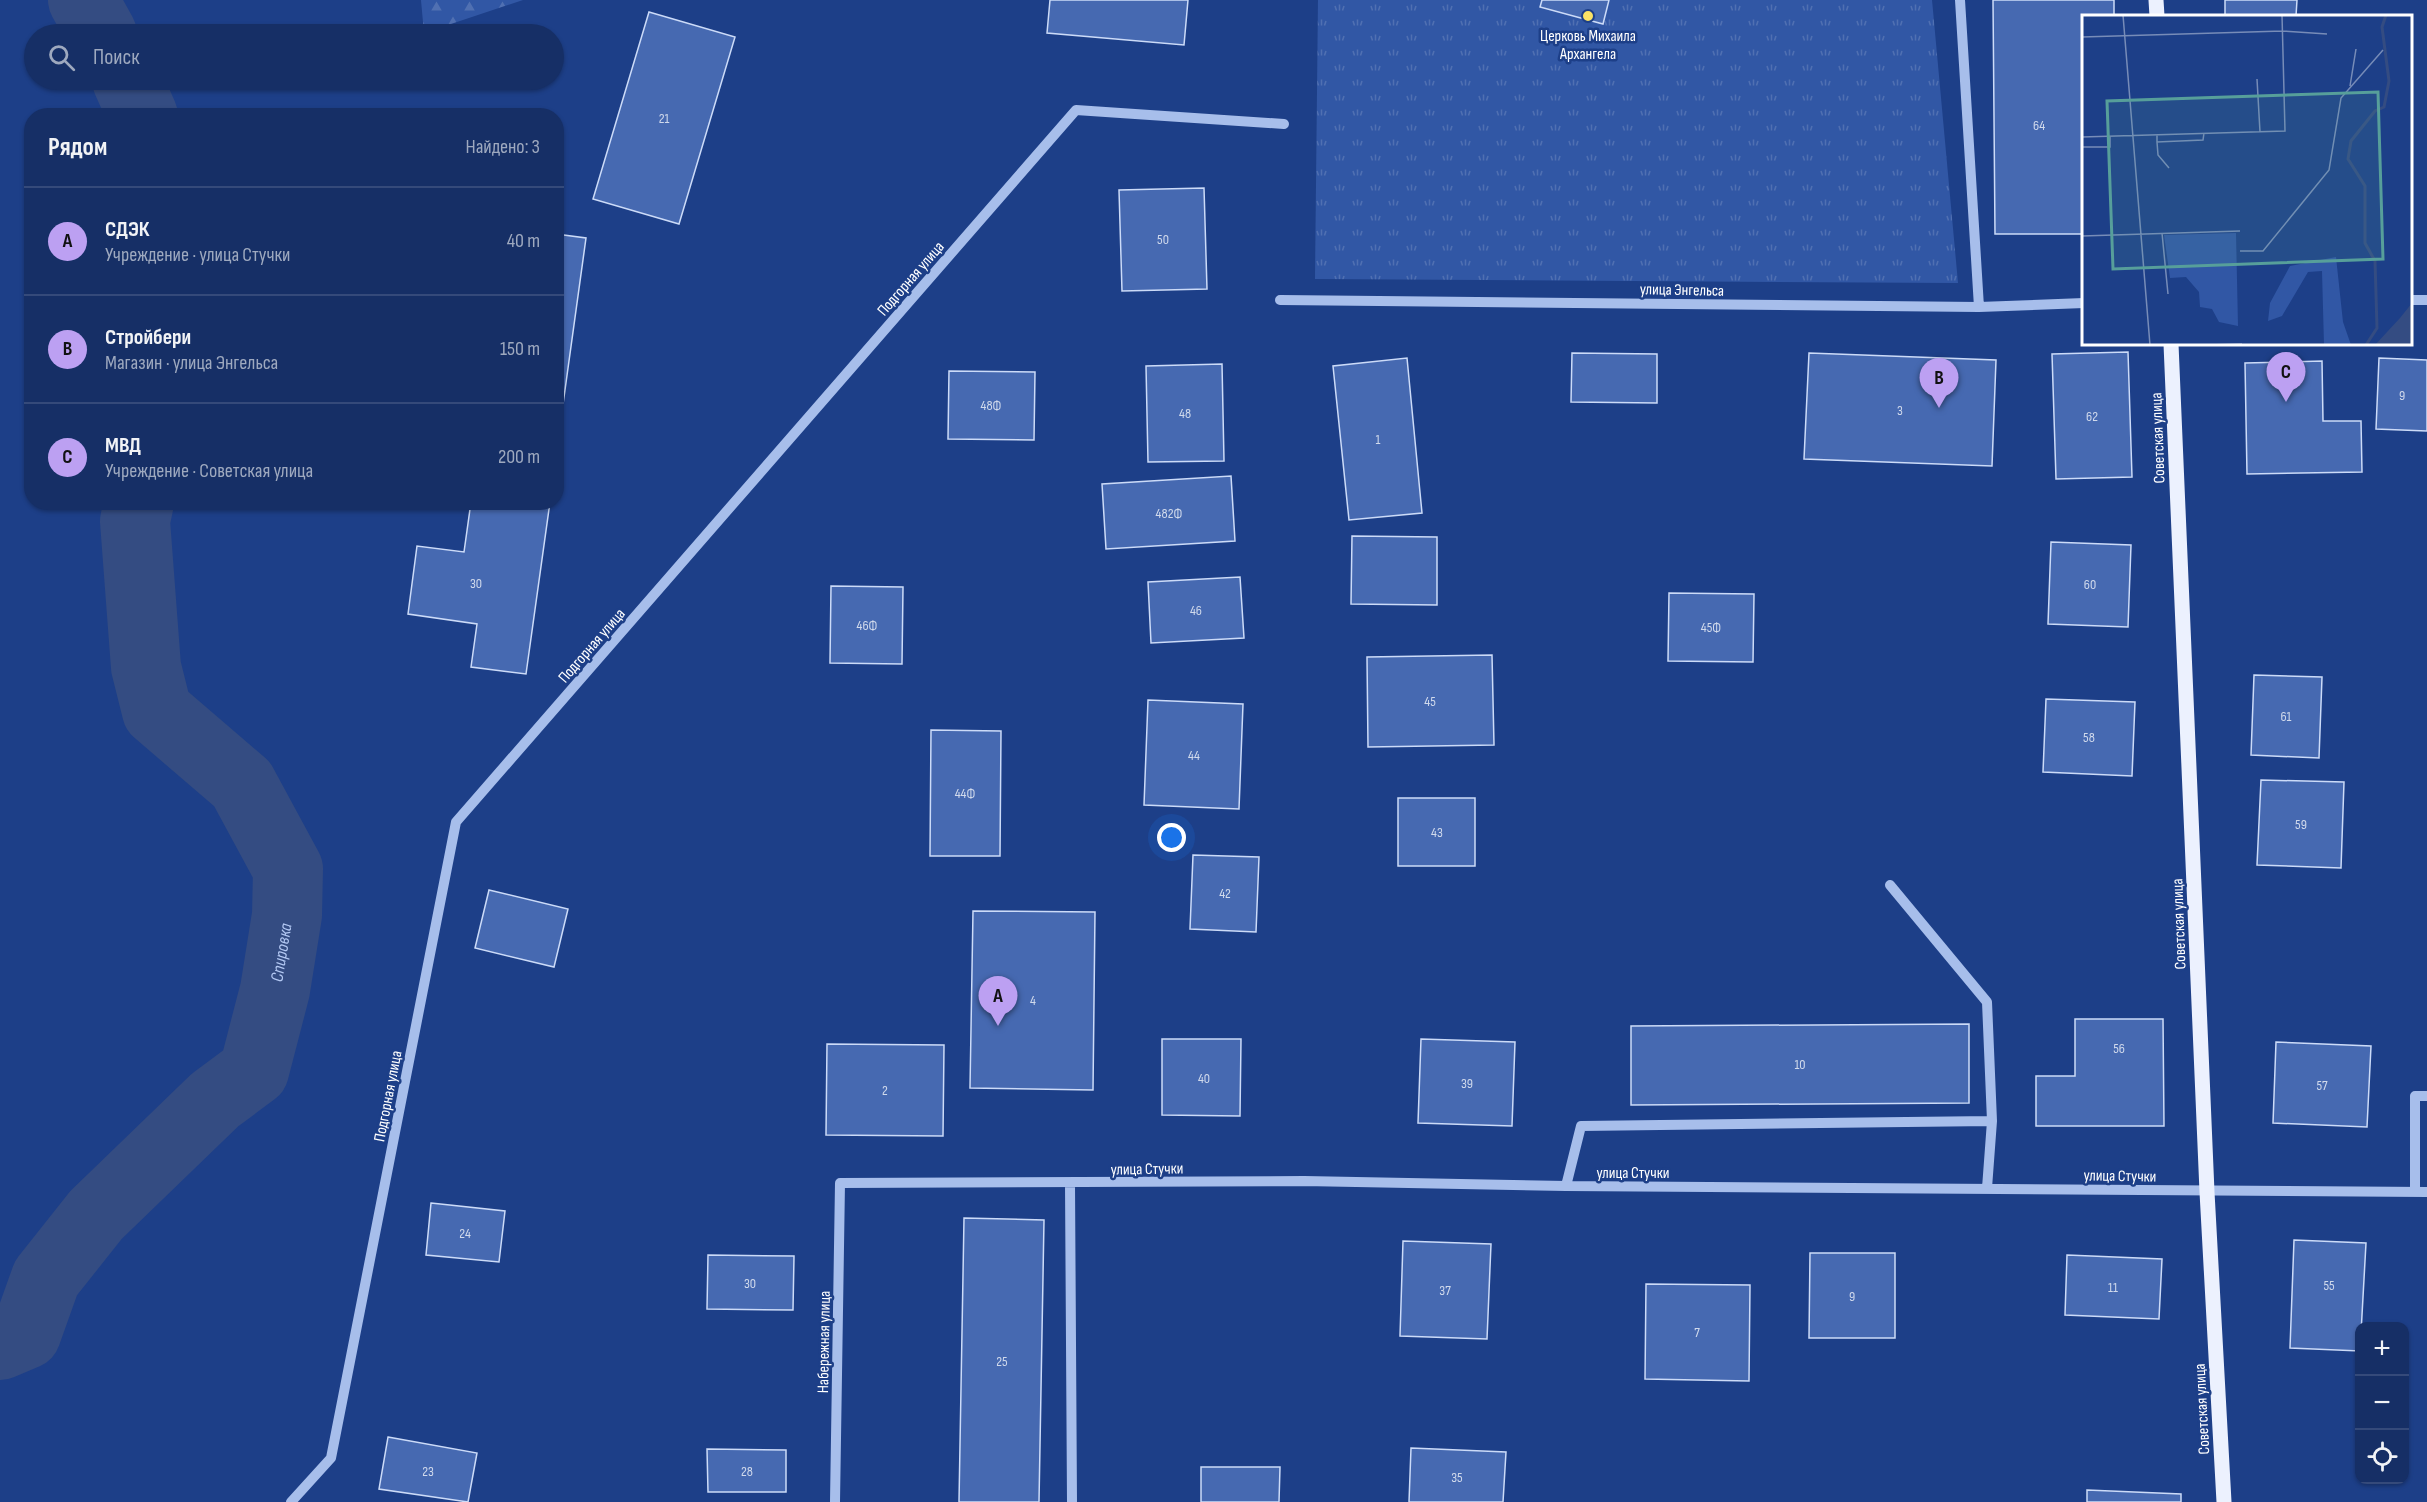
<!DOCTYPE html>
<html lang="ru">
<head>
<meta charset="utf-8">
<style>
	:root { --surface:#162f66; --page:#1f376c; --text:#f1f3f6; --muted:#9ea9bf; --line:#354a7a; --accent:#bca0f2 }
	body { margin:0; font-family:"Sofia Sans Condensed",sans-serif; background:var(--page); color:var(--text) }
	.controls { position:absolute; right:18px; bottom:18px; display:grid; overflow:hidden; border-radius:12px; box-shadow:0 2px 4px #0004 }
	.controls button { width:54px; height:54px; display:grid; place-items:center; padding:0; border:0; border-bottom:2px solid var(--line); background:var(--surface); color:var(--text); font:30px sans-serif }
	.you { position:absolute; left:1172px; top:838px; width:21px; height:21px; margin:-15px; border:4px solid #fff; border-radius:50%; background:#1a73e8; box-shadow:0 0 0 9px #1a73e833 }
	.badge { display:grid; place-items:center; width:39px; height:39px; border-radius:50%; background:var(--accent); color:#111; font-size:20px; font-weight:700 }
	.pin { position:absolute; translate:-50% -50px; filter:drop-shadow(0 2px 3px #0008) }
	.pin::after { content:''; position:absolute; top:32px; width:21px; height:18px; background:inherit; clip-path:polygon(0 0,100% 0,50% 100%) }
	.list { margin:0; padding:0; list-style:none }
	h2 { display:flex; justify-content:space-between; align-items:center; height:78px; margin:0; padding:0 24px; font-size:26px }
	h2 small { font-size:20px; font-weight:400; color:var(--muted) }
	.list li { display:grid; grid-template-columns:39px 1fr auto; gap:18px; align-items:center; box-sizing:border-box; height:108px; padding:0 24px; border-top:2px solid var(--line) }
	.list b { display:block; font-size:22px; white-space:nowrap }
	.list p { margin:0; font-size:20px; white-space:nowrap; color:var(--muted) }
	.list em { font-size:20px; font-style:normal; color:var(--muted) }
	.icon { flex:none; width:33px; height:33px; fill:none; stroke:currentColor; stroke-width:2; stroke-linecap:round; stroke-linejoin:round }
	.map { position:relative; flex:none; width:2427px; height:1502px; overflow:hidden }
	.search { position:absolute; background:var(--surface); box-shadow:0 2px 4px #0004; left:24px; top:24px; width:540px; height:66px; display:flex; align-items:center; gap:15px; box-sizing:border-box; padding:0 21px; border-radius:33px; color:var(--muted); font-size:22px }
	.panel { position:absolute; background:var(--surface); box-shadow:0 2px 4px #0004; left:24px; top:108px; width:540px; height:402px; border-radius:24px }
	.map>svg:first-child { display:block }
	.grass { fill:url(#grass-tufts) }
	.forest { fill:url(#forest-firs) }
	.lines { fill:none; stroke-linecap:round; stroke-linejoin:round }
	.river { stroke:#344c82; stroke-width:70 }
	.building { fill:#4669b1; stroke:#ccdbf8; stroke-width:1.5 }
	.minor { stroke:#a7beeb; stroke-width:10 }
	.major { stroke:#ecf1fe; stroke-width:15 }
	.poi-dot { fill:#fbe265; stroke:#1d3f88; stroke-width:2 }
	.labels { text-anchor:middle; stroke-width:5; stroke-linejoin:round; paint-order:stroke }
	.number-label { font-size:14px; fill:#d1daec }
	.poi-label { font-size:16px; fill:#fff; stroke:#1d3f88 }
	.street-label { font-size:16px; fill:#fff; stroke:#1d3f88 }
	.water-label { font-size:18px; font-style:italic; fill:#b3c8f3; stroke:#1d3f88 }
	.inset-river { fill:none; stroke:#344c82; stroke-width:3 }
	.inset-road { fill:none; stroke:#778cb8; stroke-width:1.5 }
	.view { fill:#579f9a; fill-opacity:0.15; stroke:#579f9a; stroke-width:3 }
	.inset-edge { fill:none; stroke:#fff; stroke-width:3 }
</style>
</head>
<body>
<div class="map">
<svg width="2427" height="1502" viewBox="0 0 2427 1502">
	<defs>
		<pattern id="grass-tufts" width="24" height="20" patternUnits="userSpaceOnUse" patternTransform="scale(1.5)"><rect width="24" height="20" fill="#3157a5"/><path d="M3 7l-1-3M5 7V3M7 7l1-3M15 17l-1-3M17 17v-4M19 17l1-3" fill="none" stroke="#5070b2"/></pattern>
		<pattern id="forest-firs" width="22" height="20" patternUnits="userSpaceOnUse" patternTransform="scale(1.5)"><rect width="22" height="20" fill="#3157a5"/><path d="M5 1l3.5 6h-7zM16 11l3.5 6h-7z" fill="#5070b2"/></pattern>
	</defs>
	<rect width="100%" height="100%" fill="#1d3f88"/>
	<path class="grass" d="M1318,0h614l26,283 -643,-4z"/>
	<path class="forest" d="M421,0h102l-99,33z"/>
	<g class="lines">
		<g class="river">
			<path d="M83,0l19,34"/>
			<path d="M127,80l16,36"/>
			<path id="s1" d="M0,1345l26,-11 20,-56 50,-63 119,-115 39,-29 21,-81 12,-75 1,-46 -46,-85 -85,-73 -11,-44 -11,-146 4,-19"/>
		</g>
	</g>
	<path class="building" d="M1050,0h138l-4,45 -137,-12z
		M1542,0h67l-6,24 -63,-17z
		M1993,0h121v16h-30v218h-89z
		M2225,0h72l-1,16h-71z
		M649,12l86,25 -56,187 -86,-25z
		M1204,188l3,101 -85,2 -3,-101z
		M556,234l30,4 -30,217z
		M2128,352l4,125 -76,2 -4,-125z
		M1572,353l85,1v49l-86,-1z
		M1809,353l187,7 -4,106 -188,-7z
		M1407,358l15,155 -73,7 -16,-154z
		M2379,358l48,2v71l-51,-2z
		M2322,361l1,60h38l1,51 -115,2 -2,-111z
		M1222,364l2,97 -76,1 -2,-96z
		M949,371l86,1 -1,68 -86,-1z
		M1231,476l4,65 -129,8 -4,-65z
		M471,502h79l-24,172 -55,-7 6,-43 -69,-10 9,-68 47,6z
		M1352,536l85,1v68l-86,-1z
		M2051,542l80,3 -3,82 -80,-3z
		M1240,577l4,61 -93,5 -3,-61z
		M831,586l72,1 -1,77 -72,-1z
		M1669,593l85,1 -1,68 -85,-1z
		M1492,655l2,90 -126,2 -1,-90z
		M2254,675l68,2 -3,81 -68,-3z
		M2046,699l89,3 -3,74 -89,-4z
		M1148,700l95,4 -4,105 -95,-4z
		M931,730l70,1 -1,125h-70z
		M2261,780l83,2 -3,86 -84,-3z
		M1398,798h77v68h-77z
		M1193,855l66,2 -3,75 -66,-3z
		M489,890l79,19 -14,58 -79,-19z
		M973,911l122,1 -2,178 -123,-2z
		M2075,1019h88l1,107h-128v-50h39z
		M1969,1024v79l-338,2v-79z
		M1162,1039h79l-1,77 -78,-1z
		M1421,1039l94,3 -3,84 -94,-3z
		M2276,1042l95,4 -4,81 -94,-4z
		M827,1044l117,1 -1,91 -117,-1z
		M431,1203l74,8 -6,51 -73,-7z
		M964,1218l80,2 -5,282h-80z
		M2294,1240l72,3 -6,108 -70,-3z
		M1403,1241l88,3 -4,95 -87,-3z
		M1810,1253h85v85h-86z
		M708,1255l86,1 -1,54 -86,-1z
		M2067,1255l95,4 -3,60 -94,-4z
		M1646,1284l104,1 -1,96 -104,-2z
		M388,1437l89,16 -9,49 -89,-13z
		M1411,1448l95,4 -3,50h-94z
		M707,1449l79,1v42h-78z
		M1201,1467h79l-1,35h-78z
		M2087,1490l94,4v8h-94z"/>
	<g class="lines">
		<path class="minor" d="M1960,0l19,307
			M1280,300l699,7 105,-4
			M2410,300h17
			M1890,885l97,117 5,119
			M1070,1184l2,318
			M1566,1186l15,-60 411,-5 -5,67
			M2415,1192v-96h12
			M291,1502l40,-44 125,-636 620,-712 208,14
			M835,1502l5,-319 464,-2 262,5 861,6"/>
		<path class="major" d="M2156,0l1,16
			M2171,344l36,848 17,310"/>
	</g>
	<circle class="poi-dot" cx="1588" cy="16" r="6"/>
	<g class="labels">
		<g class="number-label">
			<text x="664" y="123">21</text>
			<text x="2039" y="130">64</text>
			<text x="1163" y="244">50</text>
			<text x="2402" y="400">9</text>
			<text x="991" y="410">48Ф</text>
			<text x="1900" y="415">3</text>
			<text x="1185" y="418">48</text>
			<text x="2092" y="421">62</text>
			<text x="1378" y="444">1</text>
			<text x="1169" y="518">482Ф</text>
			<text x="476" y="588">30</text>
			<text x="2090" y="589">60</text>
			<text x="1196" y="615">46</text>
			<text x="867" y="630">46Ф</text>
			<text x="1711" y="632">45Ф</text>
			<text x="1430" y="706">45</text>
			<text x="2286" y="721">61</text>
			<text x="2089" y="742">58</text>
			<text x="1194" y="760">44</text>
			<text x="965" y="798">44Ф</text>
			<text x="2301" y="829">59</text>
			<text x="1437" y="837">43</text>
			<text x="1225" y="898">42</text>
			<text x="1033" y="1005">4</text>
			<text x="2119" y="1053">56</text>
			<text x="1800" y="1069">10</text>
			<text x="1204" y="1083">40</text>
			<text x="1467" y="1088">39</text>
			<text x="2322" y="1090">57</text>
			<text x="885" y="1095">2</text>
			<text x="465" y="1238">24</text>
			<text x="750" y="1288">30</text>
			<text x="2329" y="1290">55</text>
			<text x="2113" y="1292">11</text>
			<text x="1445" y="1295">37</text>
			<text x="1852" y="1301">9</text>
			<text x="1697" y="1337">7</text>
			<text x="1002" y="1366">25</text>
			<text x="428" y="1476">23</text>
			<text x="747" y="1476">28</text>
			<text x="1457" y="1482">35</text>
		</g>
		<g class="poi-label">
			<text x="1588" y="41">Церковь Михаила<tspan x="1588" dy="18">Архангела</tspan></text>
		</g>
		<g class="street-label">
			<text transform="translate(910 278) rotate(-49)" y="6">Подгорная улица</text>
			<text transform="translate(1682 289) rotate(1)" y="6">улица Энгельса</text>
			<text transform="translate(2157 438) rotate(-92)" y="6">Советская улица</text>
			<text transform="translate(591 645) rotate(-49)" y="6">Подгорная улица</text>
			<text transform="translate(2178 924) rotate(-92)" y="6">Советская улица</text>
			<text transform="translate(387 1096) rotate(-79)" y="6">Подгорная улица</text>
			<text transform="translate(1147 1168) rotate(-1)" y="6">улица Стучки</text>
			<text x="1633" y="1178">улица Стучки</text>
			<text transform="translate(2120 1175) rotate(1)" y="6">улица Стучки</text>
			<text transform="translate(823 1342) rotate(-89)" y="6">Набережная улица</text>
			<text transform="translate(2201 1409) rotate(-93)" y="6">Советская улица</text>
		</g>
		<g class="water-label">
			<text dy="6" stroke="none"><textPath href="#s1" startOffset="504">Спировка</textPath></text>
		</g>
	</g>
	<g transform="translate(2082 15)">
		<rect width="330" height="330" fill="#1d3f88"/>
		<path d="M154,218l2,93 -19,-4 -7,-13 -12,-2 -1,-15 -13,-15 -16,1 -6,-43z" fill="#3157a5"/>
		<path d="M254,242l7,65 8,23h-27l-2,-74 -14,1 -26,44 -14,5 2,-18 20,-37z" fill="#3157a5"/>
		<path d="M330,288v42h-37l25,-27z" fill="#344c82"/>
		<path class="inset-river" d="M284,330l11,-17 -2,-67 -10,-18v-57l-17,-27 3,-18 24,-30 9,-4 5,-26 -7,-54 4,-12"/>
		<path class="inset-road" d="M41,0l27,330M0,22l201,-6 44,3M175,64l3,53M268,71l6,-37M75,120v7l46,-2 1,-7M0,122l203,-6 -3,-116M75,127l1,13 11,13M0,132h28v-11M80,218l6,61M0,221l158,-5M158,236h23l66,-81 12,-72 42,-48M126,330l34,-1"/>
		<path class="view" d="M296,77l5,167 -270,10 -6,-168z"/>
		<rect width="330" height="330" class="inset-edge"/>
	</g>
</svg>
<div class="controls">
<button>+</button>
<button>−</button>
<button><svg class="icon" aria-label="locate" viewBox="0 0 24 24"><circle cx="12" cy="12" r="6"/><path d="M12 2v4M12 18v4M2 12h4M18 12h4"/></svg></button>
</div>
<div class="you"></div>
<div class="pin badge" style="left:998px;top:1026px">A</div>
<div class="pin badge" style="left:1939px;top:408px">B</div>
<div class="pin badge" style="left:2286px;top:402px">C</div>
<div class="search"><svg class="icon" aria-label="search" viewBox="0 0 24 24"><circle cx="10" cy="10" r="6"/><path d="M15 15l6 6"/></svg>Поиск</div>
<section class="panel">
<h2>Рядом<small>Найдено: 3</small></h2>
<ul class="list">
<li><span class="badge">A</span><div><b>СДЭК</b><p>Учреждение · улица Стучки</p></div><em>40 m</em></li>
<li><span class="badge">B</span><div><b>Стройбери</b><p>Магазин · улица Энгельса</p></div><em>150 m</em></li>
<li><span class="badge">C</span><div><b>МВД</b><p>Учреждение · Советская улица</p></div><em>200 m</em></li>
</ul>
</section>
</div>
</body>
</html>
